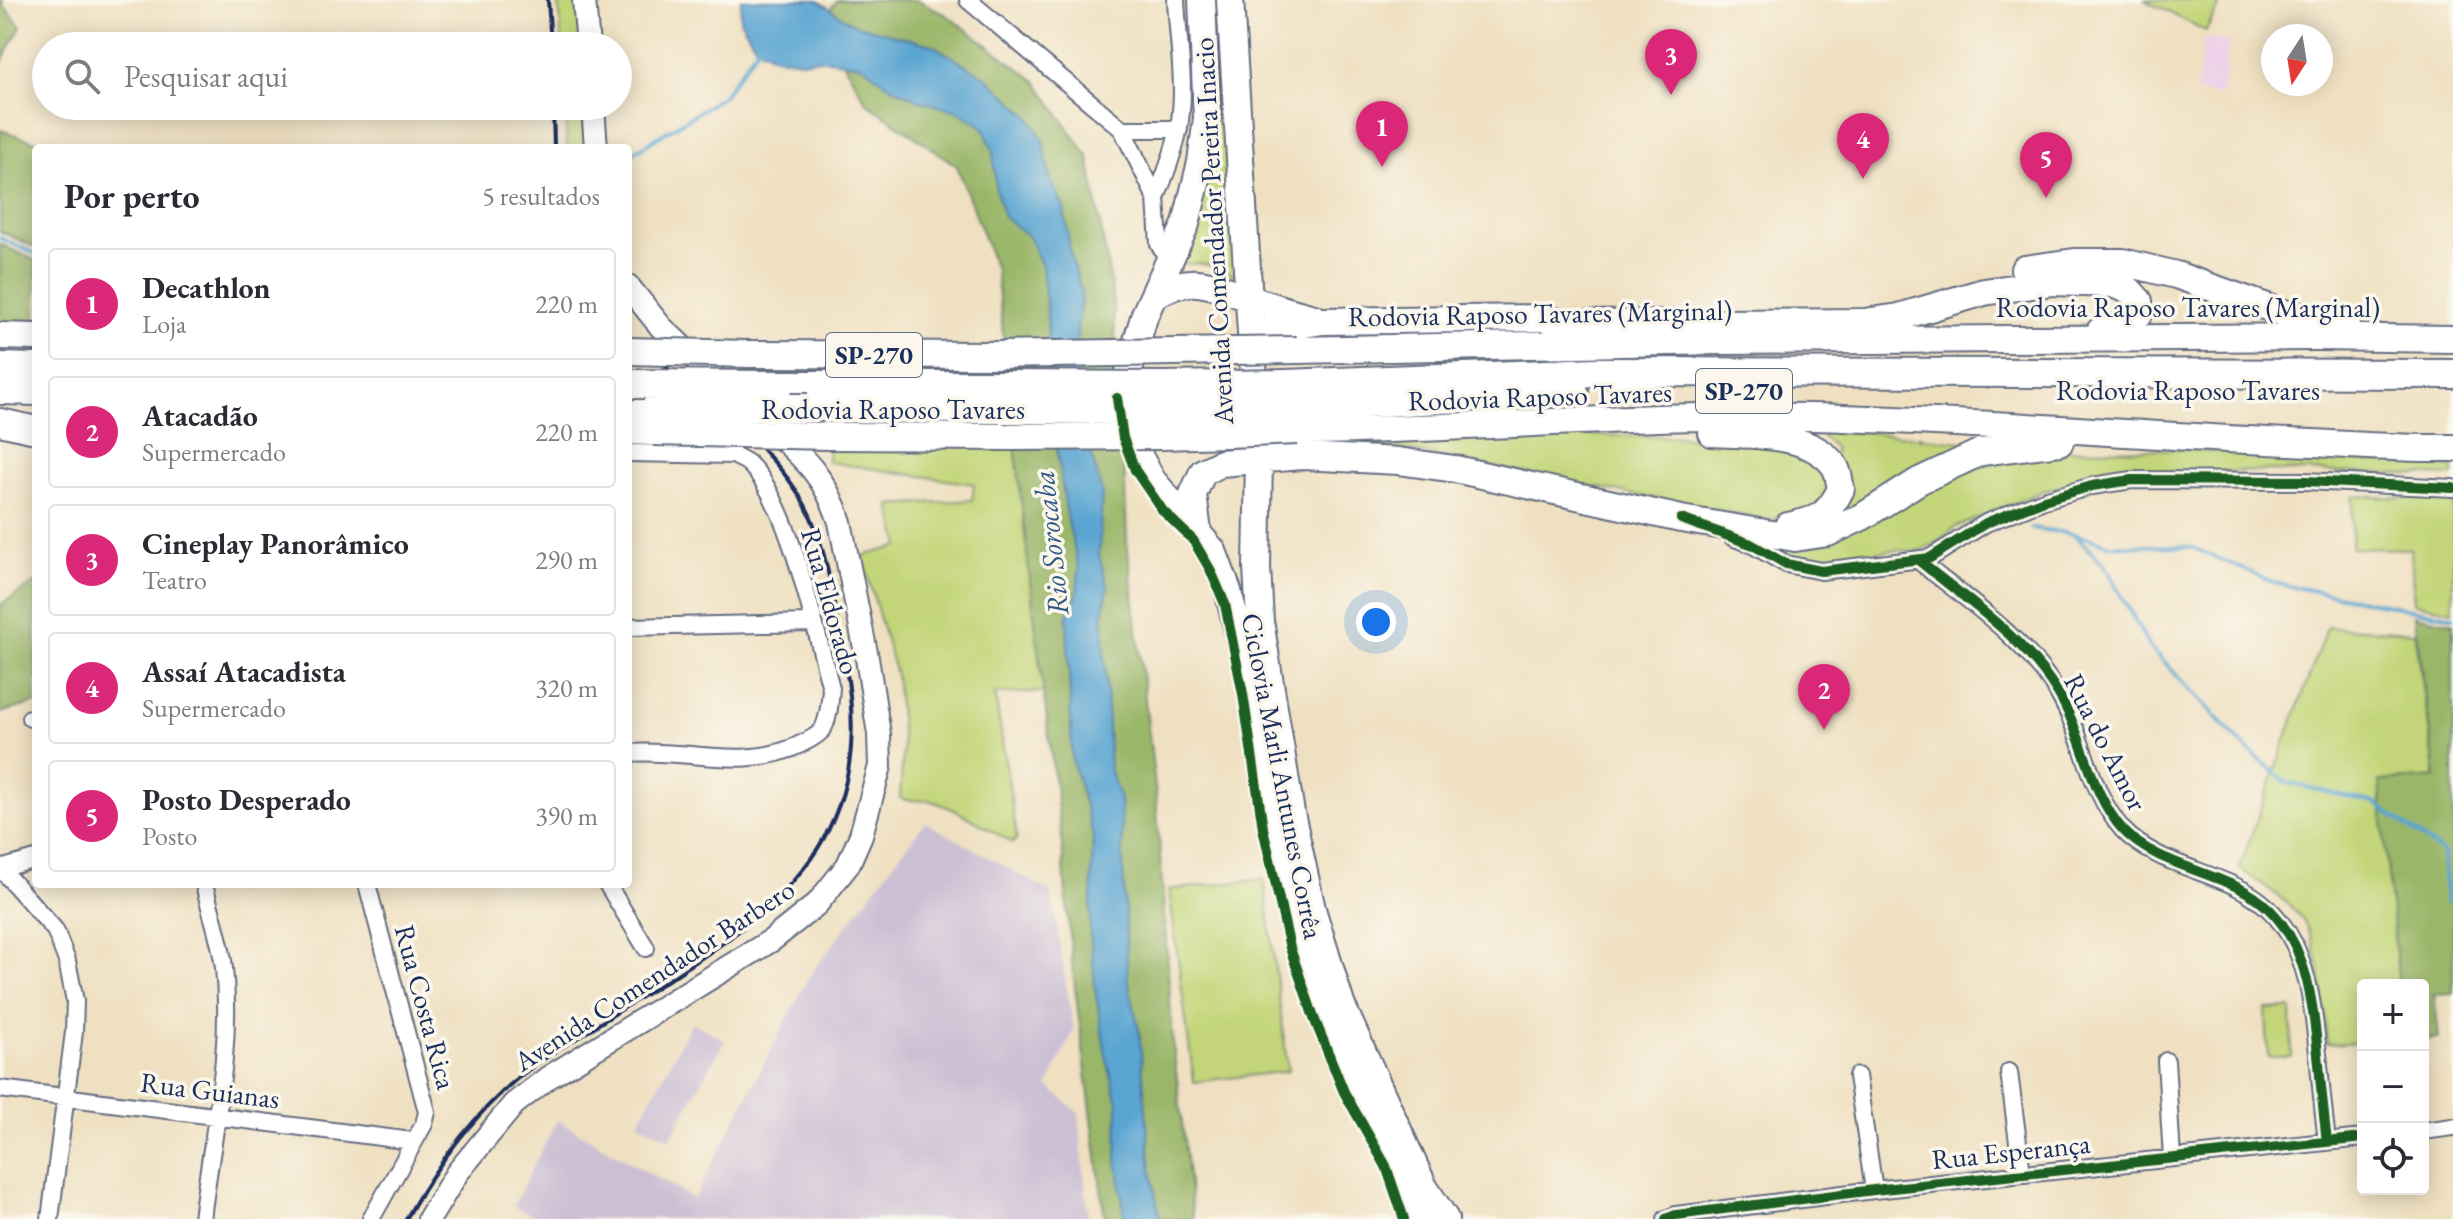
<!DOCTYPE html>
<html lang="pt">
<head>
<meta charset="utf-8">
<style>
	:root { --surface:#fff; --page:#f7f7f7; --text:#2b2b33; --muted:#7c7c81; --line:#e1e1e2; --accent:#db2777 }
	body { margin:0; font-family:"EB Garamond",serif; background:var(--page); color:var(--text) }
	.controls { position:absolute; right:24px; bottom:24px; display:grid; overflow:hidden; border-radius:8px; box-shadow:0 4px 20px #0003 }
	.controls button { width:72px; height:72px; display:grid; place-items:center; padding:0; border:0; border-bottom:2px solid var(--line); background:var(--surface); color:var(--text); font:40px sans-serif }
	.compass { position:absolute; left:2261px; top:24px; width:72px; height:72px; border-radius:50%; background:var(--surface); box-shadow:0 4px 20px #0003; rotate:192deg }
	.you { position:absolute; left:1376px; top:622px; width:28px; height:28px; margin:-20px; border:6px solid #fff; border-radius:50%; background:#1a73e8; box-shadow:0 0 0 12px #1a73e833 }
	.badge { display:grid; place-items:center; width:52px; height:52px; border-radius:50%; background:var(--accent); color:#fff; font-size:26px; font-weight:700 }
	.pin { position:absolute; translate:-50% -66px; filter:drop-shadow(0 2px 4px #0008) }
	.pin::after { content:''; position:absolute; top:42px; width:28px; height:24px; background:inherit; clip-path:polygon(0 0,100% 0,50% 100%) }
	.list { margin:0; padding:0; list-style:none }
	h2 { display:flex; justify-content:space-between; align-items:center; height:104px; margin:0; padding:0 32px; font-size:34px }
	h2 small { font-size:26px; font-weight:400; color:var(--muted) }
	.list li { display:grid; grid-template-columns:52px 1fr auto; gap:24px; align-items:center; box-sizing:border-box; height:112px; margin:0 16px 16px; padding:0 16px; border:2px solid var(--line); border-radius:8px }
	.list b { display:block; font-size:30px; white-space:nowrap }
	.list p { margin:0; font-size:26px; white-space:nowrap; color:var(--muted) }
	.list em { font-size:26px; font-style:normal; color:var(--muted) }
	.icon { flex:none; width:44px; height:44px; fill:none; stroke:currentColor; stroke-width:2; stroke-linecap:round; stroke-linejoin:round }
	.map { position:relative; flex:none; width:2453px; height:1219px; overflow:hidden }
	.search { position:absolute; background:var(--surface); box-shadow:0 4px 20px #0003; left:32px; top:32px; width:600px; height:88px; display:flex; align-items:center; gap:20px; box-sizing:border-box; padding:0 28px; border-radius:44px; color:var(--muted); font-size:30px }
	.panel { position:absolute; background:var(--surface); box-shadow:0 4px 20px #0003; left:32px; top:144px; width:600px; height:744px; border-radius:8px }
	.map>svg:first-child { display:block }
	.built { fill:#edd1e9 }
	.industrial { fill:#ccbfd4 }
	.green { fill:#c3d578; stroke:#6f826b; stroke-width:2 }
	.forest { fill:#9ab668; stroke:#5a7263; stroke-width:2 }
	.water { fill:#5aa5d2; stroke:#3a6a98; stroke-width:2 }
	.lines { fill:none; stroke-linecap:round; stroke-linejoin:round }
	.stream { stroke:#5aa5d2; stroke-width:4 }
	.minor-casing { stroke:#656d81; stroke-width:20 }
	.secondary-casing { stroke:#656d81; stroke-width:26 }
	.trunk-casing { stroke:#656d81; stroke-width:30 }
	.motorway-casing { stroke:#656d81; stroke-width:32 }
	.minor { stroke:#fff; stroke-width:16 }
	.secondary { stroke:#fff; stroke-width:22 }
	.trunk { stroke:#fff; stroke-width:26 }
	.motorway { stroke:#fff; stroke-width:28 }
	.rail { stroke:#1b2f5e; stroke-width:4 }
	.trunk-bridge-casing { stroke:#656d81; stroke-width:30; stroke-linecap:butt }
	.motorway-bridge-casing { stroke:#656d81; stroke-width:32; stroke-linecap:butt }
	.trunk-bridge { stroke:#fff; stroke-width:26 }
	.motorway-bridge { stroke:#fff; stroke-width:28 }
	.cycleway-casing { stroke:#fbf7ec; stroke-width:15 }
	.cycleway { stroke:#1b5e20; stroke-width:10 }
	.labels { text-anchor:middle; stroke-width:7; stroke-linejoin:round; paint-order:stroke }
	.shield { fill:#fbf7ec; stroke:#5e6b89; stroke-width:2 }
	.shield-label { font-size:26px; font-weight:bold; fill:#1b2f5e }
	.street-label { font-size:28px; fill:#1b2f5e; stroke:#fbf7ec }
	.water-label { font-size:30px; font-style:italic; fill:#315887; stroke:#fbf7ec }
</style>
</head>
<body>
<div class="map">
<svg width="2453" height="1219" viewBox="0 0 2453 1219">
	<rect width="100%" height="100%" fill="#fbf7ec"/>
	<filter id="ink" filterUnits="userSpaceOnUse"><feTurbulence type="fractalNoise" baseFrequency=".0125" numOctaves="2"/><feDisplacementMap in="SourceGraphic" scale="16" xChannelSelector="R" yChannelSelector="G"/><feConvolveMatrix kernelMatrix="1 2 1 2 8 2 1 2 1" color-interpolation-filters="sRGB"/></filter>
	<filter id="wash" filterUnits="userSpaceOnUse"><feTurbulence type="fractalNoise" baseFrequency=".006" numOctaves="4" result="noise"/><feDisplacementMap in="SourceGraphic" scale="32" xChannelSelector="R" yChannelSelector="G"/><feGaussianBlur stdDeviation="1.8" result="paint"/><feColorMatrix in="noise" values="0 0 0 0 0 0 0 0 0 0 0 0 0 0 0 0 0 1.4 0 .05"/><feComposite in="paint" operator="in"/></filter>
	<g filter="url(#wash)">
		<rect width="100%" height="100%" fill="#efe0c1"/>
		<path class="built" d="M2204,38l25,3 -7,55 -26,-4z"/>
		<path class="industrial" d="M925,822l126,70 23,138 -26,56 31,27 9,106h-548l-27,-13 44,-86 137,79 116,-224z
			M692,1022l33,18 -55,99 -32,-16z"/>
		<path class="green" d="M559,0h20l4,46h-21z
			M1209,0h14l16,278c-20,-11 -38,-18 -61,-13z
			M2144,0h78l-16,31z
			M565,106h22l4,42h-24z
			M1828,432h40l104,11 -93,57 -54,21 10,-73 -12,-11v-4z
			M1572,435l181,3 39,8 38,28c0,38 -37,46 -69,45l-362,-70 -120,2v-7z
			M1015,444l29,248 -49,2 22,144 -4,5c-27,-15 -52,-33 -82,-42 -11,-3 -20,2 -31,-3l3,-48 -7,-75 -34,-119 38,-10 -10,-41 82,-5 2,-16 -146,-22v-17z
			M2180,449l273,18v9l-153,-5 -162,1 -49,7 -46,12 -87,36 -21,17 -17,7 -23,-1 -74,12 -26,-4 -23,-11 184,-72 46,-15 54,-10z
			M2353,496l100,4v111l-39,-8 -3,-54 -60,-1z
			M2327,627l88,5 21,146 -57,4 20,203h-36v57l-36,2c-3,-36 -5,-86 -21,-118 -10,-21 -48,-45 -67,-57z
			M1264,879l24,192 -94,11 -25,-192z
			M2291,1008l1,49h-24l-2,-48z"/>
		<path class="forest" d="M0,0h3l-1,3 19,24 -16,28 -5,13z
			M837,0h81l29,15 89,66 53,77 23,133 12,168 3,82 29,255 17,248 20,175h-88l-32,-247 -12,-138 -30,-244 -35,-320 -39,-104 -90,-63 -38,-65 1,-29z
			M0,130l56,18h-20v100l-36,-17z
			M0,244l36,17v64l-36,-1z
			M36,582v121l-36,10v-108z
			M2415,615l38,8v370l-19,1 5,44 -16,1v-54h-24l-20,-204 57,-4z"/>
		<path class="water" d="M741,0h76l36,24 79,21 54,32 43,39 14,24 7,38 14,30 7,49 11,36 -5,36 2,43 9,69 14,52 -3,62 9,33 -5,27 7,156 10,28 8,180 11,51 12,140 9,49h-35l-8,-59 1,-57 -12,-47 -10,-61 -6,-61 3,-98 -21,-78 -5,-140 10,-24 2,-25 -12,-52 -18,-121 -2,-83 -5,-47 -14,-30 -24,-19 -8,-27 -3,-40 -10,-23 -25,-16 -37,-10 -31,-15 -28,-21 -39,-6 -22,2 -26,-4 -19,-10 -16,-27z"/>
		<g class="lines">
			<path class="stream" d="M628,156l94,-59 37,-51
				M0,238l36,16
				M2031,528l43,6 37,11 80,2 87,37 175,33
				M2074,534l31,32 44,80 98,103 40,34 88,20 68,50 4,49"/>
		</g>
	</g>
	<g filter="url(#ink)">
		<g class="lines">
			<defs>
				<path id="minor" d="M968,0l154,129 34,69 3,46 11,19
					M1122,129h57
					M1156,198c9,-22 17,-43 22,-66 9,-42 0,-89 -2,-132
					M628,453l105,2c5,3 12,5 16,9 41,38 66,167 82,224 -1,12 -2,32 -9,42 -4,6 -15,11 -21,14 -55,28 -115,4 -173,9
					M1732,537l19,7 35,20 35,7 109,-13 56,-35 58,-23 48,-14 40,-6 173,1 148,7
					M1918,560c49,40 107,78 140,133 26,43 31,99 65,137 28,30 77,39 114,57 70,33 75,109 82,177 2,26 5,52 8,78
					M628,627l184,-4
					M30,718h6
					M0,869l36,-10
					M1,869l54,61 12,31 8,40 -1,31 -24,187
					M367,884l60,228 -3,12 -53,95
					M607,884l39,64
					M2166,1061l6,97
					M2009,1072l13,102
					M1857,1076l17,114
					M0,1089l412,52
					M2423,1131l30,-4
					M202,1219c10,-84 31,-166 22,-251 -3,-28 -14,-57 -20,-84
					M1666,1219l10,-4 198,-25 489,-52"/>
				<path id="secondary" d="M584,0l4,46
					M593,106l3,42
					M628,286l33,41 67,63
					M429,1219l28,-46 57,-69 35,-27 223,-137 45,-36 31,-39 13,-30 19,-69 -1,-32 -12,-76 -27,-136c-14,-44 -35,-63 -68,-93"/>
				<path id="trunk" d="M1202,0l5,118 -6,44 -15,62 -41,90 -9,30 -12,46 4,36 10,28 14,26 61,71 15,40 19,76 24,144 22,104 31,104 98,200
					M1230,0l29,459 -2,108 3,54 31,192 21,96 29,95 83,183 21,32
					M2024,269l50,-7h49l53,13 108,38 63,11
					M1154,296c38,-25 62,-9 100,4 20,7 40,13 60,18
					M0,336l36,1
					M1252,346l19,-17 52,-8 220,-3 24,6 297,-2 35,-5 85,-25 69,-10 59,2 17,6 10,11v13l-9,10 -30,7
					M1297,350l422,-9 598,-4 136,2
					M750,354l248,1
					M0,422l36,8
					M628,431l25,1
					M1297,431c171,-1 343,-18 514,-14 160,4 319,18 479,25 54,2 108,7 163,6
					M1712,433c38,3 96,-2 122,32 5,7 5,16 7,24 -14,28 -23,31 -53,37
					M828,436l182,1
					M1162,436l65,-2
					M1198,532l-5,-38 10,-22 18,-9 81,-7 96,5 57,8 226,50 114,19 33,-5 34,-16 57,-36 62,-29 79,-10"/>
				<path id="motorway" d="M0,367l36,1
					M1285,384l312,-12 856,2
					M779,385h228
					M1163,386l67,-1
					M0,390l36,1
					M628,406l28,1
					M1288,407l286,-15
					M808,408l198,1
					M1162,410l69,-1"/>
			</defs>
			<use href="#minor" class="minor-casing"/>
			<use href="#secondary" class="secondary-casing"/>
			<use href="#trunk" class="trunk-casing"/>
			<use href="#motorway" class="motorway-casing"/>
			<use href="#minor" class="minor"/>
			<use href="#secondary" class="secondary"/>
			<use href="#trunk" class="trunk"/>
			<use href="#motorway" class="motorway"/>
			<path class="rail" d="M548,0l3,46
				M553,106l1,42
				M406,1219c30,-53 65,-102 112,-141 21,-18 47,-32 70,-47 145,-95 298,-162 257,-368 -11,-51 -15,-111 -40,-158 -36,-67 -121,-119 -177,-170"/>
			<defs>
				<path id="trunk-bridge" d="M628,351l122,3
					M998,355l299,-5
					M653,432l175,4
					M1227,434l70,-3
					M1010,437l152,-1"/>
				<path id="motorway-bridge" d="M628,384l151,1
					M1007,385l156,1
					M1230,385l55,-1
					M656,407l152,1
					M1006,409l156,1
					M1231,409l57,-2"/>
			</defs>
			<use href="#trunk-bridge" class="trunk-bridge-casing"/>
			<use href="#motorway-bridge" class="motorway-bridge-casing"/>
			<use href="#trunk-bridge" class="trunk-bridge"/>
			<use href="#motorway-bridge" class="motorway-bridge"/>
			<defs>
				<path id="cycleway" d="M1117,398l6,40 12,32 28,41 30,29 17,29 15,35 18,90 20,134 27,120 24,70 30,74 42,74 18,53
					M1681,519l70,25 35,20 35,7 109,-13 56,-35 58,-23 48,-14 40,-6 173,1 148,7
					M1918,560c49,40 107,78 140,133 26,43 31,99 65,137 28,30 77,39 114,57 70,33 75,109 82,177 2,26 5,52 8,78
					M1666,1219l10,-4 198,-25 489,-52"/>
			</defs>
			<use href="#cycleway" class="cycleway-casing"/>
			<use href="#cycleway" class="cycleway"/>
		</g>
	</g>
	<g class="labels">
		<g class="shield">
			<rect x="826" y="333" width="96" height="44" rx="6"/>
			<rect x="1696" y="369" width="96" height="44" rx="6"/>
		</g>
		<g class="shield-label">
			<text x="874" y="364">SP-270</text>
			<text x="1744" y="400">SP-270</text>
		</g>
		<g class="street-label">
			<text transform="translate(1213 231) rotate(-93)" y="10">Avenida Comendador Pereira Inacio</text>
			<text x="2188" y="317">Rodovia Raposo Tavares (Marginal)</text>
			<text transform="translate(1540 313) rotate(-1)" y="10">Rodovia Raposo Tavares (Marginal)</text>
			<text x="2188" y="400">Rodovia Raposo Tavares</text>
			<text transform="translate(1540 396) rotate(-2)" y="10">Rodovia Raposo Tavares</text>
			<text x="893" y="419">Rodovia Raposo Tavares</text>
			<text transform="translate(831 601) rotate(74)" y="10">Rua Eldorado</text>
			<text transform="translate(2106 742) rotate(63)" y="10">Rua do Amor</text>
			<text transform="translate(1283 776) rotate(79)" y="10">Ciclovia Marli Antunes Corrêa</text>
			<text transform="translate(654 975) rotate(-33)" y="10">Avenida Comendador Barbero</text>
			<text transform="translate(426 1007) rotate(75)" y="10">Rua Costa Rica</text>
			<text transform="translate(210 1090) rotate(7)" y="10">Rua Guianas</text>
			<text transform="translate(2011 1151) rotate(-6)" y="10">Rua Esperança</text>
		</g>
		<g class="water-label">
			<text transform="translate(1051 543) rotate(-96)" y="10">Rio Sorocaba</text>
		</g>
	</g>
</svg>
<div class="controls">
<button>+</button>
<button>−</button>
<button><svg class="icon" aria-label="locate" viewBox="0 0 24 24"><circle cx="12" cy="12" r="6"/><path d="M12 2v4M12 18v4M2 12h4M18 12h4"/></svg></button>
</div>
<svg class="compass" viewBox="-18 -18 36 36"><path d="M0-13l5 13h-10z" fill="#e53935"/><path d="M0 13l5-13h-10z" fill="#7c7c81"/></svg>
<div class="you"></div>
<div class="pin badge" style="left:1382px;top:167px">1</div>
<div class="pin badge" style="left:1824px;top:730px">2</div>
<div class="pin badge" style="left:1671px;top:95px">3</div>
<div class="pin badge" style="left:1863px;top:179px">4</div>
<div class="pin badge" style="left:2046px;top:198px">5</div>
<div class="search"><svg class="icon" aria-label="search" viewBox="0 0 24 24"><circle cx="10" cy="10" r="6"/><path d="M15 15l6 6"/></svg>Pesquisar aqui</div>
<section class="panel">
<h2>Por perto<small>5 resultados</small></h2>
<ul class="list">
<li><span class="badge">1</span><div><b>Decathlon</b><p>Loja</p></div><em>220 m</em></li>
<li><span class="badge">2</span><div><b>Atacadão</b><p>Supermercado</p></div><em>220 m</em></li>
<li><span class="badge">3</span><div><b>Cineplay Panorâmico</b><p>Teatro</p></div><em>290 m</em></li>
<li><span class="badge">4</span><div><b>Assaí Atacadista</b><p>Supermercado</p></div><em>320 m</em></li>
<li><span class="badge">5</span><div><b>Posto Desperado</b><p>Posto</p></div><em>390 m</em></li>
</ul>
</section>
</div>
</body>
</html>
